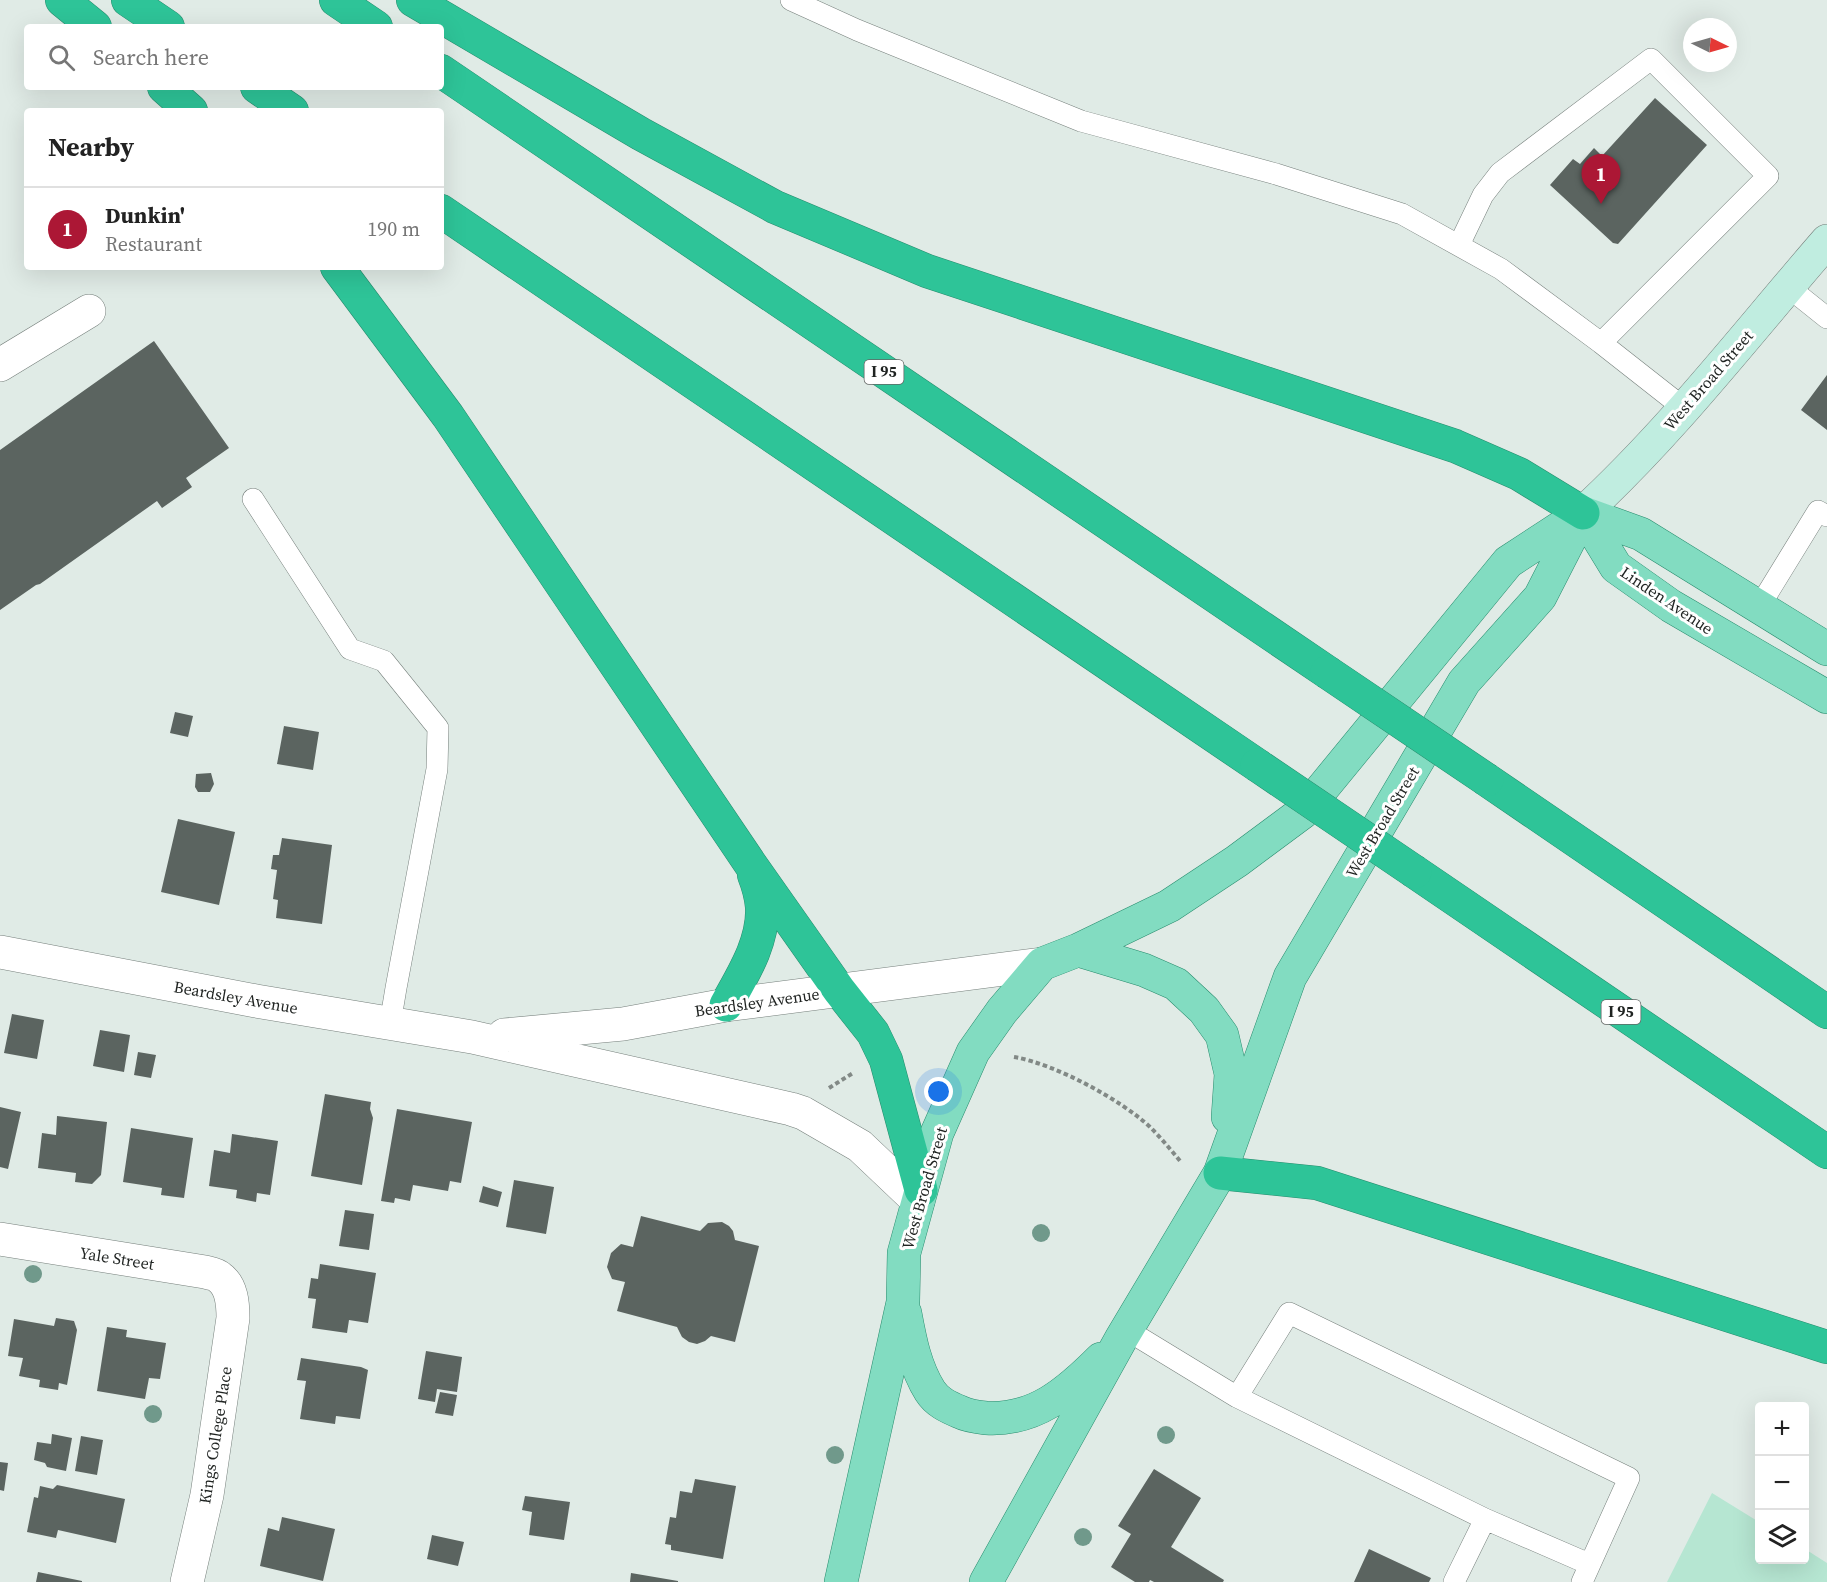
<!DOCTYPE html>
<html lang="en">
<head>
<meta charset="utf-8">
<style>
	:root { --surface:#fff; --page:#f2f2f2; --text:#222; --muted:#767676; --line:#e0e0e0; --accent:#ac1735 }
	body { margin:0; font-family:"Source Serif 4",serif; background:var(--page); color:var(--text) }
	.controls { position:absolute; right:18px; bottom:18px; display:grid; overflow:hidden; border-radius:6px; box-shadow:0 6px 24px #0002 }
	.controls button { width:54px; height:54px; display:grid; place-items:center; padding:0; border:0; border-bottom:2px solid var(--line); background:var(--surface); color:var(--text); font:30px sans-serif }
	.compass { position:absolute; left:1683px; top:18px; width:54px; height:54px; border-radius:50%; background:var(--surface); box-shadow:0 6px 24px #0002; rotate:95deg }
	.you { position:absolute; left:939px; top:1092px; width:21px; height:21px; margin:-15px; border:4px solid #fff; border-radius:50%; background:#1a73e8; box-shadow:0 0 0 9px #1a73e833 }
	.badge { display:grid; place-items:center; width:39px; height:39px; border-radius:50%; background:var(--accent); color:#fff; font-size:20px; font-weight:700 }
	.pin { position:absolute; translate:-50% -50px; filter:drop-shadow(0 2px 3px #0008) }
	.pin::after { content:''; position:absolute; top:32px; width:21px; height:18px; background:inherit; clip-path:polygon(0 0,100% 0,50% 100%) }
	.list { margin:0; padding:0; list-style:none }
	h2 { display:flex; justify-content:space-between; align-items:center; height:78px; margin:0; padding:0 24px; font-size:26px }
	h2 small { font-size:20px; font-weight:400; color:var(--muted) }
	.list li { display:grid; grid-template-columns:39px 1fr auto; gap:18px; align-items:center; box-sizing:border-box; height:84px; padding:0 24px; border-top:2px solid var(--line) }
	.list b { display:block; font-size:22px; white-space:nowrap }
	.list p { margin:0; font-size:20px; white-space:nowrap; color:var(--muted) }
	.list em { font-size:20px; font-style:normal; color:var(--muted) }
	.icon { flex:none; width:33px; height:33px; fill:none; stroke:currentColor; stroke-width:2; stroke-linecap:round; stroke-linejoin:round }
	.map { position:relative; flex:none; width:1827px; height:1582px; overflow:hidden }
	.search { position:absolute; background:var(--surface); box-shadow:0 6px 24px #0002; left:24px; top:24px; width:420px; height:66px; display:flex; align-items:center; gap:15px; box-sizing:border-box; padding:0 21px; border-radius:6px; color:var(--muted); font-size:22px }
	.panel { position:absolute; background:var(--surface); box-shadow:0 6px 24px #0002; left:24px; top:108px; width:420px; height:162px; border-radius:6px }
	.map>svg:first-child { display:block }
	.green { fill:#b6e6d2 }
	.building { fill:#5b6460 }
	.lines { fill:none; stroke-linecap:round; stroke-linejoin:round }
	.lane-casing { stroke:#757f7b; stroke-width:22 }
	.street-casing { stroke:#757f7b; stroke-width:34 }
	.secondary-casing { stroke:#757f7b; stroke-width:34 }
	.primary-casing { stroke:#298c6e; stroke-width:34 }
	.highway-casing { stroke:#298c6e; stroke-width:34 }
	.path { stroke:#828986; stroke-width:4; stroke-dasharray:4.5 3; stroke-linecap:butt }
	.lane { stroke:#fff; stroke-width:21 }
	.street { stroke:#fff; stroke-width:33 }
	.secondary { stroke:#c0ede0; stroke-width:33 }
	.primary { stroke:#82dcc1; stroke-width:33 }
	.highway { stroke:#2ec498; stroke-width:33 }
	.highway-bridge-casing { stroke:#298c6e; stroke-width:34; stroke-linecap:butt }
	.highway-bridge { stroke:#2ec498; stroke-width:33 }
	.tree { fill:#70998b }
	.labels { text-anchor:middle; stroke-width:6; stroke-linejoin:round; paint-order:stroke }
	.shield { fill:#fff; stroke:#626564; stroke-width:1.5 }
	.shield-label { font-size:15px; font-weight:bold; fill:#1f2321 }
	.street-label { font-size:16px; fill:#1f2321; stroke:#fff }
</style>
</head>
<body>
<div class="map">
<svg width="1827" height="1582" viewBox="0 0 1827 1582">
	<rect width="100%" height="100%" fill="#e0ebe6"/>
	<path class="green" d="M1712,1493l47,29 1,38h44l1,-11 22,14v19h-160z"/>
	<path class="building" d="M1655,98l52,47 -89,99 -5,-1 -63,-58 23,-26 7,5 14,-16 8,8z
		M154,341l75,107 -43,30 6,9 -30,21 -5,-7 -117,83 -4,1 -36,25v-160z
		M1827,375v55l-26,-20z
		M175,712l18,4 -5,21 -18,-4z
		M284,726l35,6 -6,38 -36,-6z
		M211,773l3,11 -4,8h-12l-3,-5 1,-13z
		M178,819l57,13 -16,73 -58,-13z
		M282,838l50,7 -10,79 -46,-6 2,-18 -5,-1 4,-29 -6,-1 2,-14h6z
		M12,1014l32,6 -7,39 -33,-6z
		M100,1030l30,5 -6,37 -31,-6z
		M138,1052l18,3 -5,23 -17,-3z
		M325,1094l46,8 -1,7 3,9 -11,67 -51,-9z
		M0,1107l21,5 -13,57 -8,-2z
		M397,1109l75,13 -11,61 -11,-2 -2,10 -35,-6 -3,16 -15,-3 -1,5 -13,-2z
		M57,1116l50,6 -6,53 -9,9 -17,-2 1,-9 -38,-5 4,-35 14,2z
		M131,1128l62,10 -9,60 -23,-3 1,-7 -39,-6z
		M232,1134l46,7 -8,54 -13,-2 -1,9 -20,-4 1,-8 -28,-4 5,-36 16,3z
		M514,1180l40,7 -8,47 -40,-7z
		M483,1186l19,6 -4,15 -19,-5z
		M345,1210l29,4 -5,36 -30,-4z
		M641,1216l59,15 8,-8 14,-1 7,4 4,5 2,9 24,6 -24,96 -24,-6 -6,5 -8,3 -8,-2 -7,-5 -5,-10 -60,-16 8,-29 -13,-3 -5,-12 4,-14 10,-9 12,3z
		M320,1264l56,9 -8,50 -19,-3 -2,13 -35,-5 4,-29 -8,-1 3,-20 7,1z
		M56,1318l18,3 3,9 -10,55 -8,-2 -1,7 -19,-3 1,-7 -21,-4 4,-18 -15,-2 6,-37 40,7z
		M107,1327l20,3 -1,7 40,6 -6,36 -11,-1 -4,21 -48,-8z
		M426,1351l36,6 -5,35 -20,-3 -2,13 -17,-3z
		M301,1358l60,9 7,3 -8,49 -24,-3 -1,8 -35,-5 6,-38 -9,-1z
		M440,1392l17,3 -4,21 -18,-3z
		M52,1434l20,4 -6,33 -19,-4 -2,-4 -11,-3 3,-18 14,2z
		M81,1436l22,4 -6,35 -22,-4z
		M0,1462l8,1 -4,28 -4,-1z
		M1154,1469l47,29 -30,49 53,33 -1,2h-69l-4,-2 -1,2h-14l-24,-15 20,-33 -13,-8z
		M695,1479l41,7 -13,73 -52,-9v-5l-6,-1 5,-27 6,1 4,-27 12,2z
		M57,1485l68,14 -9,44 -58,-13 -2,8 -29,-6 7,-35 4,1 2,-12 13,3z
		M525,1496l45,6 -6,38 -35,-5 3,-23 -10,-2z
		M282,1517l53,12 -12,52 -63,-15 8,-38 11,3z
		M432,1535l32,7 -6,24 -31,-7z
		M1369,1549l62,29 -2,4h-75z
		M38,1572l44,9v1h-46z
		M631,1573l47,8v1h-48z"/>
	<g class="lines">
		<defs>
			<path id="lane" d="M791,0l66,30 224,91 195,53 126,40 99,55 100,74 84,66
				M1459,245l24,-50 17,-22 151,-114 117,117 -167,167
				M1787,286l40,32
				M253,499l97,150 34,12 54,67 -1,41 -41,219 -6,36
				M1759,607l59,-96 9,5
				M1127,1330l110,67 248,122
				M1237,1397l52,-84 340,165 -47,104
				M1454,1582l31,-63 104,45"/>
			<path id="street" d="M0,365l89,-54
				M0,952l256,49 216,36 319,72 12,4 57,33 58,55
				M504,1035l119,-11 103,-19 316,-41
				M0,1239l205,33c4,1 11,2 14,5 13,9 14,27 14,41l-26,177 -20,87"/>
			<path id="secondary" d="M1583,513c90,-83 164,-180 244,-272"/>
			<path id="primary" d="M1583,513l33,54 55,39 156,91
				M1583,513l58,21 186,115
				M1078,950l66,20 32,14 28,26 18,25 9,39 -3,43
				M905,1313c5,27 10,54 25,78 7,11 18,16 30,21 8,4 17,5 26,6 49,3 82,-26 115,-59
				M841,1582l62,-280 1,-49 33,-120 36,-81 29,-41 40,-47 36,-14 91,-44 68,-45 66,-49 205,-250 75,-49
				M986,1582l135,-243 99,-166 70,-196 174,-295 76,-85 42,-82"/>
			<path id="highway" d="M62,0l33,27
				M128,0l40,27
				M336,0l40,27
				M413,0l228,134 134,73 152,64 528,175 64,28 64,39
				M441,71l886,601
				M164,87l27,24
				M257,87l35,24
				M441,211l816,554
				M337,267l111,149 303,449 88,125 34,43 13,27 35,130
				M1487,780l340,232
				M1415,872l412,280
				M726,1005c16,-29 38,-63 36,-98 -1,-11 -4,-22 -8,-32
				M1220,1173l97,10 510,164"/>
		</defs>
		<use href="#lane" class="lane-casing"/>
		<use href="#street" class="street-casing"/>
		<use href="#secondary" class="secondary-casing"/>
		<use href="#primary" class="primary-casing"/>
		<use href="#highway" class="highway-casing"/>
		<path class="path" d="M1014,1057c41,7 106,42 136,70 11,11 21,23 31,35
			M829,1088l24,-15"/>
		<use href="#lane" class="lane"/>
		<use href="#street" class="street"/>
		<use href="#secondary" class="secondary"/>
		<use href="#primary" class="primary"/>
		<use href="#highway" class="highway"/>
		<defs>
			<path id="highway-bridge" d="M1327,672l160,108
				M1257,765l158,107"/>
		</defs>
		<use href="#highway-bridge" class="highway-bridge-casing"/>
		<use href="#highway-bridge" class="highway-bridge"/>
	</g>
	<g class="tree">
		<circle cx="1041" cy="1233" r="9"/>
		<circle cx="33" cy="1274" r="9"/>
		<circle cx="153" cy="1414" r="9"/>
		<circle cx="1166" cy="1435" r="9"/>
		<circle cx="835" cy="1455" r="9"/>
		<circle cx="1083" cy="1537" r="9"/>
	</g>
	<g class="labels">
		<g class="shield">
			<rect x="864.5" y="360" width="39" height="24" rx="4.5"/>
			<rect x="1601.5" y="1000" width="39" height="24" rx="4.5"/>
		</g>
		<g class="shield-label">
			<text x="884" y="377">I 95</text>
			<text x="1621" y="1017">I 95</text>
		</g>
		<g class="street-label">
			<text transform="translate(1708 380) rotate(-49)" y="6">West Broad Street</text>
			<text transform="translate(1667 600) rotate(34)" y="6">Linden Avenue</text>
			<text transform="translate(1382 822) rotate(-59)" y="6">West Broad Street</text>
			<text transform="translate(236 997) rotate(10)" y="6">Beardsley Avenue</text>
			<text transform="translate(757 1002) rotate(-8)" y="6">Beardsley Avenue</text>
			<text transform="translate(924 1188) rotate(-74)" y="6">West Broad Street</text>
			<text transform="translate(117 1258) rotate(9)" y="6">Yale Street</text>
			<text transform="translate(215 1435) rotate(-81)" y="6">Kings College Place</text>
		</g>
	</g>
</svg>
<div class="controls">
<button>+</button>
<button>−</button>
<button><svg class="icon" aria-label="layers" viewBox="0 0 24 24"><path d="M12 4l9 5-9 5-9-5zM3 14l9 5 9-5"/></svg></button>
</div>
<svg class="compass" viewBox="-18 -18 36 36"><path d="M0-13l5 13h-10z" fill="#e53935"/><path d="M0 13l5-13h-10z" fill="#767676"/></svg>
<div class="you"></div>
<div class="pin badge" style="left:1601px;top:204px">1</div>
<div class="search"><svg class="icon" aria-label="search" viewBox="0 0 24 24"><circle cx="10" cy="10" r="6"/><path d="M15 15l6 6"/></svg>Search here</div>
<section class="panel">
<h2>Nearby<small></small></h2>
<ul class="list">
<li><span class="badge">1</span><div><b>Dunkin'</b><p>Restaurant</p></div><em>190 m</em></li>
</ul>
</section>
</div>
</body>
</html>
